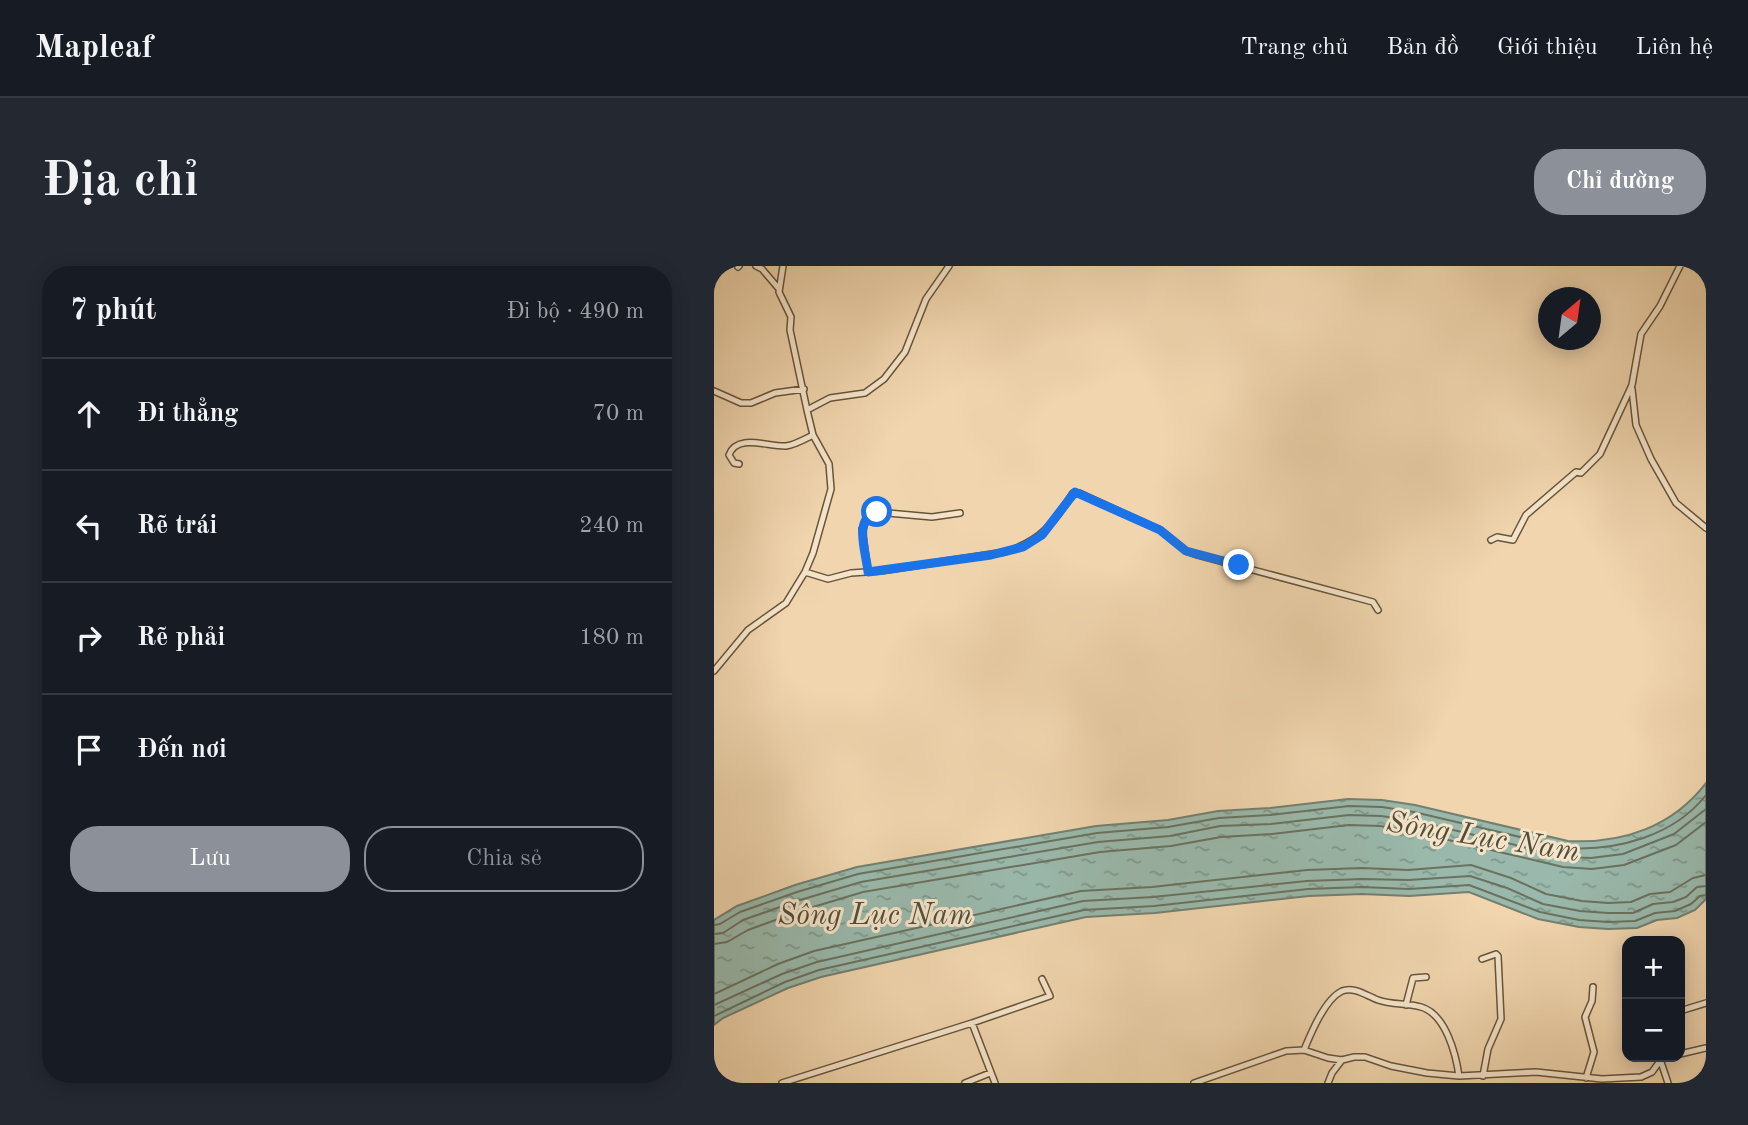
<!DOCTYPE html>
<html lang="vi">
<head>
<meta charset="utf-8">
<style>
	:root { --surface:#171b24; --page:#242831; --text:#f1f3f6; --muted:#9ea1a6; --line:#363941; --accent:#8c9099 }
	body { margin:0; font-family:"Old Standard TT",serif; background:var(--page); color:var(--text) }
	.controls { position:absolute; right:21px; bottom:21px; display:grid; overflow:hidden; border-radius:14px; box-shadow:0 4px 18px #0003 }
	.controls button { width:63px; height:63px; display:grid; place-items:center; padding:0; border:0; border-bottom:2px solid var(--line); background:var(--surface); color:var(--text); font:35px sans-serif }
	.compass { position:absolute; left:824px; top:21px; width:63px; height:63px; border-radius:50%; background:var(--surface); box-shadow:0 4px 18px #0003; rotate:29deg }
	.stop { position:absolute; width:21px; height:21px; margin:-16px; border:5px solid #1a73e8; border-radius:50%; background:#fff }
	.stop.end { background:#1a73e8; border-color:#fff; box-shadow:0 2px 7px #0008 }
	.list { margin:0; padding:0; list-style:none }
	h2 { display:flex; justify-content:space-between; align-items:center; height:91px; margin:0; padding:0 28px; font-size:30px }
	h2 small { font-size:23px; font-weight:400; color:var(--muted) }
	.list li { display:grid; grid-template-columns:46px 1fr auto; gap:21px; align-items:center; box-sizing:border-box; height:112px; padding:0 28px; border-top:2px solid var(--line) }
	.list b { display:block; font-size:26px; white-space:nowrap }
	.list em { font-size:23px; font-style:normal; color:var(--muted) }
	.actions { display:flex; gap:14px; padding:21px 28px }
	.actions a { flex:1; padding:16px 0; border:2px solid var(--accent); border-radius:28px; text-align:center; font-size:24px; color:var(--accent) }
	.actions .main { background:var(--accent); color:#fff }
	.icon { flex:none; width:38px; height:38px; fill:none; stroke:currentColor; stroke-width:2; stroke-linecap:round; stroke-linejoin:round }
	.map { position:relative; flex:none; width:992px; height:817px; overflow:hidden; border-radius:28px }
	header { display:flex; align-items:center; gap:42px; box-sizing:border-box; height:98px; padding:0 35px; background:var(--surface); border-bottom:2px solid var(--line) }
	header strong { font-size:33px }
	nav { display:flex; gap:38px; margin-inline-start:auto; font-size:24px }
	.intro { display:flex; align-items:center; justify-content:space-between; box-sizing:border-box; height:168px; padding:0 42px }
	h1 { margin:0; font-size:49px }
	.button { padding:18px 32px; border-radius:28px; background:var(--accent); color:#fff; font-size:24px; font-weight:700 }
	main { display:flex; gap:42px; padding:0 42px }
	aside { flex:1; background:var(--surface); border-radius:28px; box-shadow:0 4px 18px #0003 }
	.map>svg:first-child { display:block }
	.water { fill:url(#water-ripples); stroke:#738070; stroke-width:2 }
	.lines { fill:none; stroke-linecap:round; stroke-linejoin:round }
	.shore { stroke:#6a7260; stroke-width:2 }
	.minor-casing { stroke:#67553b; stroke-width:8 }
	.minor { stroke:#f5e4ca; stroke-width:5 }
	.route { stroke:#1a73e8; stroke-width:9 }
	.labels { text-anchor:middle; stroke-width:6; stroke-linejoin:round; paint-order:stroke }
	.water-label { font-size:30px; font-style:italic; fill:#514e3b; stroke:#f5e4ca }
</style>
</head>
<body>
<header>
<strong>Mapleaf</strong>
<nav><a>Trang chủ</a><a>Bản đồ</a><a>Giới thiệu</a><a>Liên hệ</a></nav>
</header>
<div class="intro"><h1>Địa chỉ</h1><a class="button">Chỉ đường</a></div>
<main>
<aside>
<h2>7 phút<small>Đi bộ · 490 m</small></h2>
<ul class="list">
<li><svg class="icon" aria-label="ahead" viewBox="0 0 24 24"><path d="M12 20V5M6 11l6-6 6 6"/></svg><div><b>Đi thẳng</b></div><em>70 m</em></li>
<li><svg class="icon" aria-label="left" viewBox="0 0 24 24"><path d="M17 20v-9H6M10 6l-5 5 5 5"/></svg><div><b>Rẽ trái</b></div><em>240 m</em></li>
<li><svg class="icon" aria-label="right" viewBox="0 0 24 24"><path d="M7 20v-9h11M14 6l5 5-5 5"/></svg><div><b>Rẽ phải</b></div><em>180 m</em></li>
<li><svg class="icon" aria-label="arrive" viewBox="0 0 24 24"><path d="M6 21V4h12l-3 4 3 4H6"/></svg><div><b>Đến nơi</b></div></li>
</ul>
<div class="actions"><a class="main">Lưu</a><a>Chia sẻ</a></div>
</aside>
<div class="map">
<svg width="992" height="817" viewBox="0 0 992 817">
	<defs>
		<pattern id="water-ripples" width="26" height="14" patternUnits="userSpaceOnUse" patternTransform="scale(1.75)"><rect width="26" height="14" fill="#9ab9ac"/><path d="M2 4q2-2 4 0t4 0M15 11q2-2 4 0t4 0" fill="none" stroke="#7f978b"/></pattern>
	</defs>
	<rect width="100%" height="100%" fill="#f0d5ae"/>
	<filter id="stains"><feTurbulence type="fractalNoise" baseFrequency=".00286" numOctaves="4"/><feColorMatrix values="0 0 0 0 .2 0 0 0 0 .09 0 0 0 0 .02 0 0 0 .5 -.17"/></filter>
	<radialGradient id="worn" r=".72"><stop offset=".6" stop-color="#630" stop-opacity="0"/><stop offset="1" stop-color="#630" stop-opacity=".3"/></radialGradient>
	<path class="water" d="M992,517v116l-11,11 -18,8 -20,2 -20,8 -29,1 -29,-2 -41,-8 -69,-27 -60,4 -47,-2 -53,2 -154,17 -69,4 -265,60 -33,11 -65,30 -9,7v-105l23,-14 58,-21 62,-18 239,-41 72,-6 50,-9 52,-3 78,-9 34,1 33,5 153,36c54,3 104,-14 138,-58z"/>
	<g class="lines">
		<path class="shore" d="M0,659l6,-1 20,-12 57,-20 61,-18 239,-41 71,-6 51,-9 51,-3 79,-9 33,1 32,5 153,36c50,3 107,-12 139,-53
			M0,668l9,-1 20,-13 57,-20 61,-18 237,-40 72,-6 50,-10 51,-2 78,-9 32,1 31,4 153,37 26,1 32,-4 51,-20 32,-25
			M0,678l13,-2 21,-12 55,-20 60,-18 237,-40 71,-6 50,-9 51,-3 77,-9 31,1 30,5 153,36 29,2 32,-4 52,-20 30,-23
			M0,728l64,-30 36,-13 267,-60 71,-4 155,-17 55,-2 46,2 63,-5 40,13 35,16 36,7 26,2 23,-1 19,-8 20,-2 23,-14 13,-3
			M0,739l68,-31 35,-12 266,-61 70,-4 154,-16 55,-2 47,1 61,-4 37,12 36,16 37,7 28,2h25l20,-9 20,-2 13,-5 11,-10 9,-1
			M0,750l71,-34 34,-12 265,-60 70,-4 154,-17 54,-2 47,2 60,-4 71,27 39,8 29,2 27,-1 20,-8 20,-2 16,-7 9,-8 6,-1"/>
		<defs>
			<path id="minor" d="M42,0l6,3 17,20
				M69,0l-4,26 12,25 -1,13 17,80
				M235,0l-23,33 -21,53 -21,27 -19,14 -35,5 -23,12 6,25 16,29 2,25 -18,64 -8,19 23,7 23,-6 30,-2 124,-19c36,-11 48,-28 68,-59h6l81,37 26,21 11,4 176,47 5,8
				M24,1l1,-1
				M918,123l4,36 15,34 25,44 30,25
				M0,125l27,12h10l24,-10 29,-4
				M25,198l-5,-1 -5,-8c8,-22 39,-8 57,-9 9,-1 19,-7 27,-11
				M777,274l6,-3 16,3 13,-25 50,-43 5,1 19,-19 32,-69 9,-51 19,-28 20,-40
				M154,306l-6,-43 8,-15 7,-2 55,5 28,-4
				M0,405l34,-41 38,-27 19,-31
				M768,693l14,-5 2,2 3,63 -13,30 -5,27
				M692,739l7,-27 13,-1
				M966,745l26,-8
				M258,757l23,60
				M590,784c7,-17 21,-51 38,-59 12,-5 25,5 36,9 14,5 29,3 43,7 25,7 35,48 38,69
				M966,788l26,-6
				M947,796l7,21
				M872,812l8,-26 -9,-35 7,-16 1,-14
				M68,817l190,-60 78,-27 -8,-17
				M251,817l25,-10
				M480,817l92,-32 18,-1 24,8 14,2 12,-3h11l26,9 36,7 32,3 77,-4 66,7 39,-2 11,-5 11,-15
				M614,817l4,-10 10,-13"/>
		</defs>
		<use href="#minor" class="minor-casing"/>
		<use href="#minor" class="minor"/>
	</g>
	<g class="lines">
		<path class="route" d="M163,246c-25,6 -10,43 -9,60l123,-17 32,-8 19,-12 33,-43 85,38 26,21 53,14"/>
	</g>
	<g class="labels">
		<g class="water-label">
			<text transform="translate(769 570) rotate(9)" y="10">Sông Lục Nam</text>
			<text x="161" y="658">Sông Lục Nam</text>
		</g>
	</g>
	<rect width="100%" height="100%" filter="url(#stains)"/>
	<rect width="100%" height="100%" fill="url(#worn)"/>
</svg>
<div class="controls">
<button>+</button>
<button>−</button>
</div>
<svg class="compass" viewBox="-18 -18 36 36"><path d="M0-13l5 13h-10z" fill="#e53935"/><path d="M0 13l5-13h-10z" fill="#9ea1a6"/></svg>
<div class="stop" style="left:163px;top:246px"></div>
<div class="stop end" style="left:525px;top:299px"></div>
</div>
</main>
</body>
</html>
